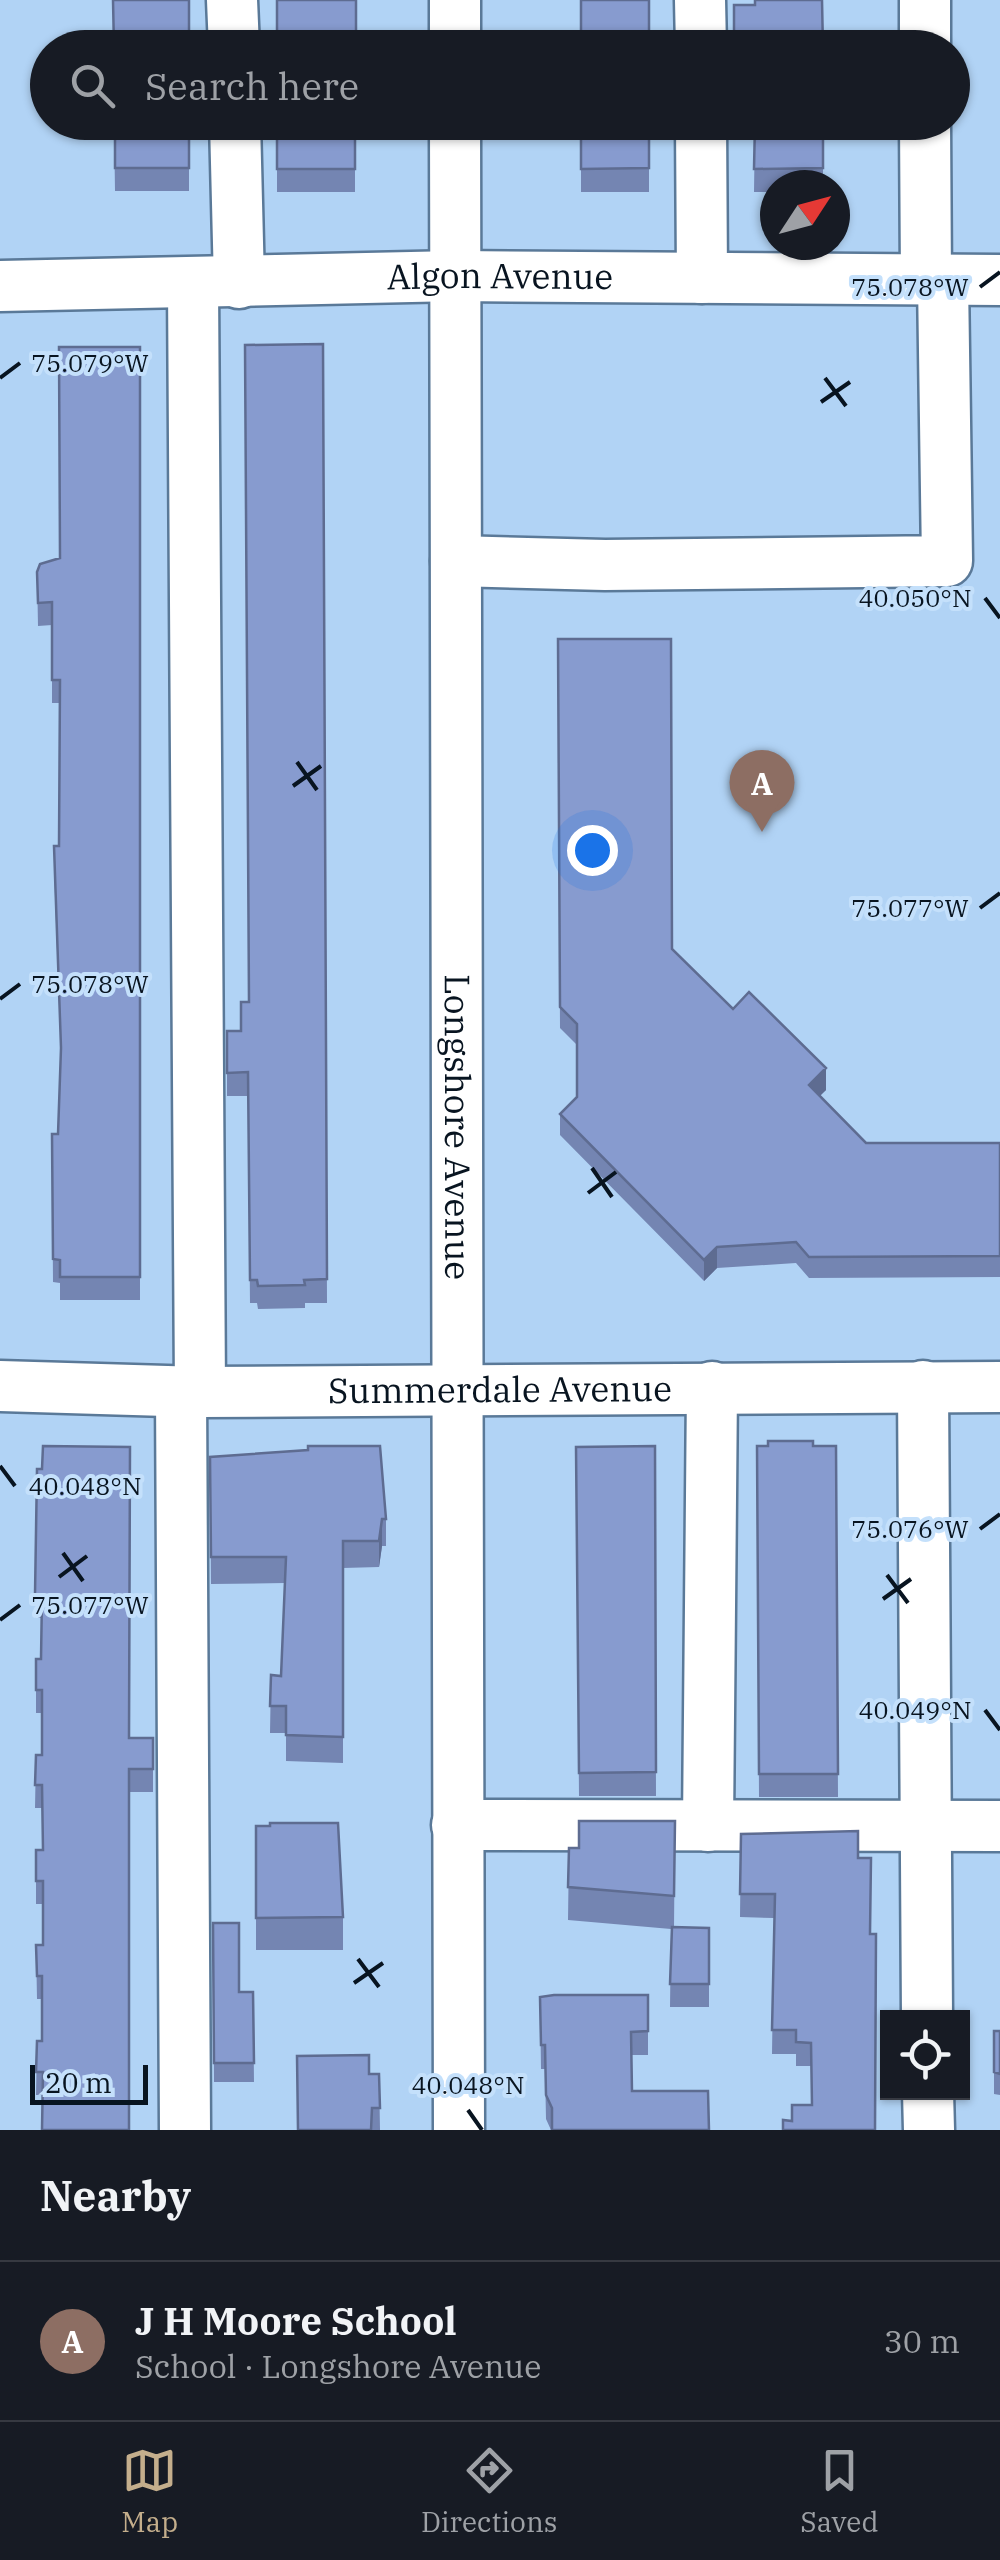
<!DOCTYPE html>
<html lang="en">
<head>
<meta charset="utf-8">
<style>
	:root { --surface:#171b24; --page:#242831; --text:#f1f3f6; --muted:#9ea1a6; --line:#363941; --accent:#c4ae8c }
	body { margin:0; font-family:"IBM Plex Serif",serif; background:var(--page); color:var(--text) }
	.controls { position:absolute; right:30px; bottom:30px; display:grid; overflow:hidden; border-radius:0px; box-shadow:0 2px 8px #0004 }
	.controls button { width:90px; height:90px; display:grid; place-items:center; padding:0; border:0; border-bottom:2px solid var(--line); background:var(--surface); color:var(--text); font:50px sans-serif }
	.compass { position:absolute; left:760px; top:170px; width:90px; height:90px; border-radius:50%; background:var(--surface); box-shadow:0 2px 8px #0004; rotate:54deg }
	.scale { position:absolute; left:30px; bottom:25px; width:118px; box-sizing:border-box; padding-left:10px; border:5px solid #081420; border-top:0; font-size:28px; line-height:35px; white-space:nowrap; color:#081420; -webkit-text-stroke:8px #c4e0fb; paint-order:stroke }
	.you { position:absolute; left:592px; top:850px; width:35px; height:35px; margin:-25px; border:8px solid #fff; border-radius:50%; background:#1a73e8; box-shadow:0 0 0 15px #1a73e833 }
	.badge { display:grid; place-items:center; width:65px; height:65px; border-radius:50%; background:var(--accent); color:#fff; font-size:32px; font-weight:700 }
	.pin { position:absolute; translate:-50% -82px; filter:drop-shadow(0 2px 5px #0008) }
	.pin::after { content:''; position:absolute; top:52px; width:35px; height:30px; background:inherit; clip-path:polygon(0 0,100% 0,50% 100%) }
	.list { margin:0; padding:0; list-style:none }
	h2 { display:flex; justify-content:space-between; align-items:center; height:130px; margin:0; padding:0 40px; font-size:42px }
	h2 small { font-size:32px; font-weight:400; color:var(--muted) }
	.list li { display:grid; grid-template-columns:65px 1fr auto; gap:30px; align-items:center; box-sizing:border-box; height:160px; padding:0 40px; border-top:2px solid var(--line) }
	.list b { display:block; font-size:38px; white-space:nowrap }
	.list p { margin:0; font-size:32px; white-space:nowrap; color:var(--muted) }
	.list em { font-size:32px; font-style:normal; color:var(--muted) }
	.icon { flex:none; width:55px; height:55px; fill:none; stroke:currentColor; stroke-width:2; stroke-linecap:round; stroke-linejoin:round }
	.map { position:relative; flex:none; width:1000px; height:2130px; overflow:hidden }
	.search { position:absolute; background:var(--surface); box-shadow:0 2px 8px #0004; left:30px; right:30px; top:30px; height:110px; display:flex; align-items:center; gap:25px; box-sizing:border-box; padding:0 35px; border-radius:55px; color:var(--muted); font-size:38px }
	.sheet { height:290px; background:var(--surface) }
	nav { display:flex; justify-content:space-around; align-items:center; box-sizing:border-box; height:140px; border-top:2px solid var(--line); background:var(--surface); font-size:28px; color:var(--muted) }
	nav a { display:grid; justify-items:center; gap:5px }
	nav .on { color:var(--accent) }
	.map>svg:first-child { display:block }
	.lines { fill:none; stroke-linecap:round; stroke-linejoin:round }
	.minor-casing { stroke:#5a7998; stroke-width:55 }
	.minor { stroke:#fff; stroke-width:50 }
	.wall { fill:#7485b2 }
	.shaded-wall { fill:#5e6c91 }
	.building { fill:#879bcf; stroke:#5e6c91; stroke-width:2.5 }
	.ticks { fill:none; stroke:#081420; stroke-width:4 }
	.labels { text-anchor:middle; stroke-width:8; stroke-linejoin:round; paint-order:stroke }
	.street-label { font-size:35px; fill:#081420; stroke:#c4e0fb }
	.ticks-label { font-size:25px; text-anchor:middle; fill:#081420; stroke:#c4e0fb; stroke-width:8; stroke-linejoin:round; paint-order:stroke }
</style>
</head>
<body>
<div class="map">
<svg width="1000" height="2130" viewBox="0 0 1000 2130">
	<rect width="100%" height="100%" fill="#b1d3f5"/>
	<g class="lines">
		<defs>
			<g id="minor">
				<path d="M232,0l2,48"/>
				<path d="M455,0v48"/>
				<path d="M700,0l1,48"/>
				<path d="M925,0v48"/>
				<path d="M235,122l4,161"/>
				<path id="s1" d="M455,122l4,2008"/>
				<path d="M701,122l1,156"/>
				<path d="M925,122l1,157"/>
				<path d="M193,284l7,1108"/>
				<path id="s2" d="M0,286l456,-10 544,4"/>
				<path d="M456,561l149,4 342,-4 -4,-281"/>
				<path id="s3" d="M0,1386l200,6 800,-5"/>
				<path d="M923,1386l4,632"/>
				<path d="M181,1392l4,738"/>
				<path d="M457,1825l543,1"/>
				<path d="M708,1826l4,-439"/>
				<path d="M928,2092l1,38"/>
			</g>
		</defs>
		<use href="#minor" class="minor-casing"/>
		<use href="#minor" class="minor"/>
	</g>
	<path class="wall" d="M734,5l88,43h-88z
		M114,122h75v69h-74z
		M277,122h78v70h-78z
		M581,122h68v70h-68z
		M755,122h68v63h-48v7h-21z
		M323,344l4,959h-22v5l-47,1 -1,-6h-7l-2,-207h-21v-42l14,-23 7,-29z
		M140,347v953h-80v-17l-7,-1 -1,-148h6l3,-74 -7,-191v-23h5l1,-143h-8v-78l-14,1 -1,-54 23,-14z
		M558,639l114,310 61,60 93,81 -7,6 47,47h134v134l-191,1 -13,-15 -79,5 -13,13 -144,-146v-21l17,-17v-52l-17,-17z
		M655,1446l1,350h-77l-3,-349z
		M757,1446h79l2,351h-79z
		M210,1457l176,62v27h-4l-3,21 -36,1v195l-57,-2v-28h-16l1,-58 10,1 4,-93 -74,1z
		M37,1469l92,269h24v54h-24l-87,303h-6l1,-54h5v-42h-5l-1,-54h7v-41h-7v-54h7l-1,-42h-7l1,-53h6v-42h-6v-54h5l1,-41h-7z
		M675,1821l-1,106 35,1v79h-39l1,-78 -103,-9 1,-72h10z
		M256,1826h14l73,91v33h-87z
		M741,1834l117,24 12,76 5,196 -83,-9 20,-16 -1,-39h-15v-12h-24l2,-136 -34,-1z
		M213,1923l26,69h14l1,90h-40z
		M648,1995v60h-16v36l77,39h-158l-5,-11 -1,-50h-4l-1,-72z
		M994,2031h6v64l-6,-1z
		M369,2074h10l1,56h-82z"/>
	<path class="shaded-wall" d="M826,1068v22l-17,17v-22z
		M717,1247v21l-13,13v-21z
		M382,1519v27l-3,21v-26z"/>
	<path class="building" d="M113,0h76v48h-75z
		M277,0h79v48h-79z
		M581,0h68v48h-68z
		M755,0h67l1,48h-68v-5h-21v-38h21z
		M115,122h74v46h-74z
		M277,122h78v47h-78z
		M581,122h68v46l-68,1z
		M755,122h68v46l-69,1z
		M323,344l4,935 -23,1 1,5 -47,1 -1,-6h-7l-2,-208 -21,1v-42h14v-29h8l-4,-657z
		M59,347h81v930h-80v-17l-7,-1 -1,-125h6l3,-86 -7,-202h5l1,-166h-8v-78l-14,1 -1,-31 3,-8 20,-6z
		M558,639h113l1,310 61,60 16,-17 77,76 -17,17 57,58h134v113l-191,1 -13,-15 -79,5 -13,13 -144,-146 17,-17v-73l-17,-17z
		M768,1441h45v5h23l2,328h-79l-2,-328h11z
		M43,1446l87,1 -1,291h24v31h-24v361h-87l1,-58h-7l1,-31h5v-65h-5l-1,-31h7v-64h-7v-31h7l-1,-65h-7l1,-30h6v-65h-6v-31h5l1,-64h-7l2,-126h5z
		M308,1446h72l6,73h-4l-3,22h-36v196l-57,-2v-29h-16l1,-31 10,1 5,-119h-75l-1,-100 98,-7z
		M655,1446l1,326 -77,1 -3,-326z
		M579,1821h96l-1,75 -106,-9 1,-39h10z
		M270,1823h68l5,94 -87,1v-92h14z
		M858,1831v27h13l-1,76h6l-1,196h-92v-10l9,1v-16h20l-1,-62 -15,-1v-12h-24l3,-136h-35l1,-60z
		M213,1923h26v69h14l1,71h-40z
		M672,1927l37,1v56h-39z
		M554,1995h94v36l-17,1 1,59h76l1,39h-157v-22l-6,-13 -1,-50h-4l-1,-48z
		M994,2031h6v43l-6,-2z
		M369,2055v19h10l1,34h-8l-1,22h-73l-1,-74z"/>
	<path class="ticks" d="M980,287l20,-15M0,378l20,-15M825,378l21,28M821,402l29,-20M985,598l15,20M297,762l20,28M293,786l28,-20M980,908l20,-15M0,999l20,-15M592,1168l20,29M588,1193l28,-21M0,1466l15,20M980,1529l20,-15M63,1553l20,28M887,1575l21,28M59,1577l28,-21M883,1599l28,-20M0,1620l20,-15M985,1710l15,20M358,1959l21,28M354,1983l29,-20M468,2110l14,20"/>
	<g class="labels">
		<g class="street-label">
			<text dy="12" stroke="none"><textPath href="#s2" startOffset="500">Algon Avenue</textPath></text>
			<text dy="12" stroke="none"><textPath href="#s1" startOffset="1005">Longshore Avenue</textPath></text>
			<text dy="12" stroke="none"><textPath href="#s3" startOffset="500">Summerdale Avenue</textPath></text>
		</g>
	</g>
	<g class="ticks-label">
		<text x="910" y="296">75.078°W</text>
		<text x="90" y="372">75.079°W</text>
		<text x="915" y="607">40.050°N</text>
		<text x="910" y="917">75.077°W</text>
		<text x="90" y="993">75.078°W</text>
		<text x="85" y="1495">40.048°N</text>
		<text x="910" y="1538">75.076°W</text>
		<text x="90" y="1614">75.077°W</text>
		<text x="915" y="1719">40.049°N</text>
		<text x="468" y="2094">40.048°N</text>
	</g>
</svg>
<div class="controls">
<button><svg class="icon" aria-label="locate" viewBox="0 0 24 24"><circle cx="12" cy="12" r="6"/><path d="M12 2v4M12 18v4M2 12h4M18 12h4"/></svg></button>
</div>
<svg class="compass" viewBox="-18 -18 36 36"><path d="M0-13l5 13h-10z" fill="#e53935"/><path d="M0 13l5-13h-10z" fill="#9ea1a6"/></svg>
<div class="scale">20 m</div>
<div class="you"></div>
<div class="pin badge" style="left:762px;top:832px;background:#8d6e63">A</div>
<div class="search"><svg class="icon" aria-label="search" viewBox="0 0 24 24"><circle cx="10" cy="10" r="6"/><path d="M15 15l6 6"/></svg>Search here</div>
</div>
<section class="sheet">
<h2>Nearby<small></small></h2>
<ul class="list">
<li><span class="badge" style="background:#8d6e63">A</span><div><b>J H Moore School</b><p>School · Longshore Avenue</p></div><em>30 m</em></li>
</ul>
</section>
<nav>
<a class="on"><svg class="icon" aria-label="map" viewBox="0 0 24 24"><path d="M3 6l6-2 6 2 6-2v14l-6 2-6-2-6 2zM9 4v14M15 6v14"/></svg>Map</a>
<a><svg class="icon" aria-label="directions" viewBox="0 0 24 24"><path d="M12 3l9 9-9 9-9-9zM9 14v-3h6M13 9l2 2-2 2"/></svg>Directions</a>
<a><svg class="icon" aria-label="saved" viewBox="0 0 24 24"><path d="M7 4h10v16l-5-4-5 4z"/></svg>Saved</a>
</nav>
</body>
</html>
